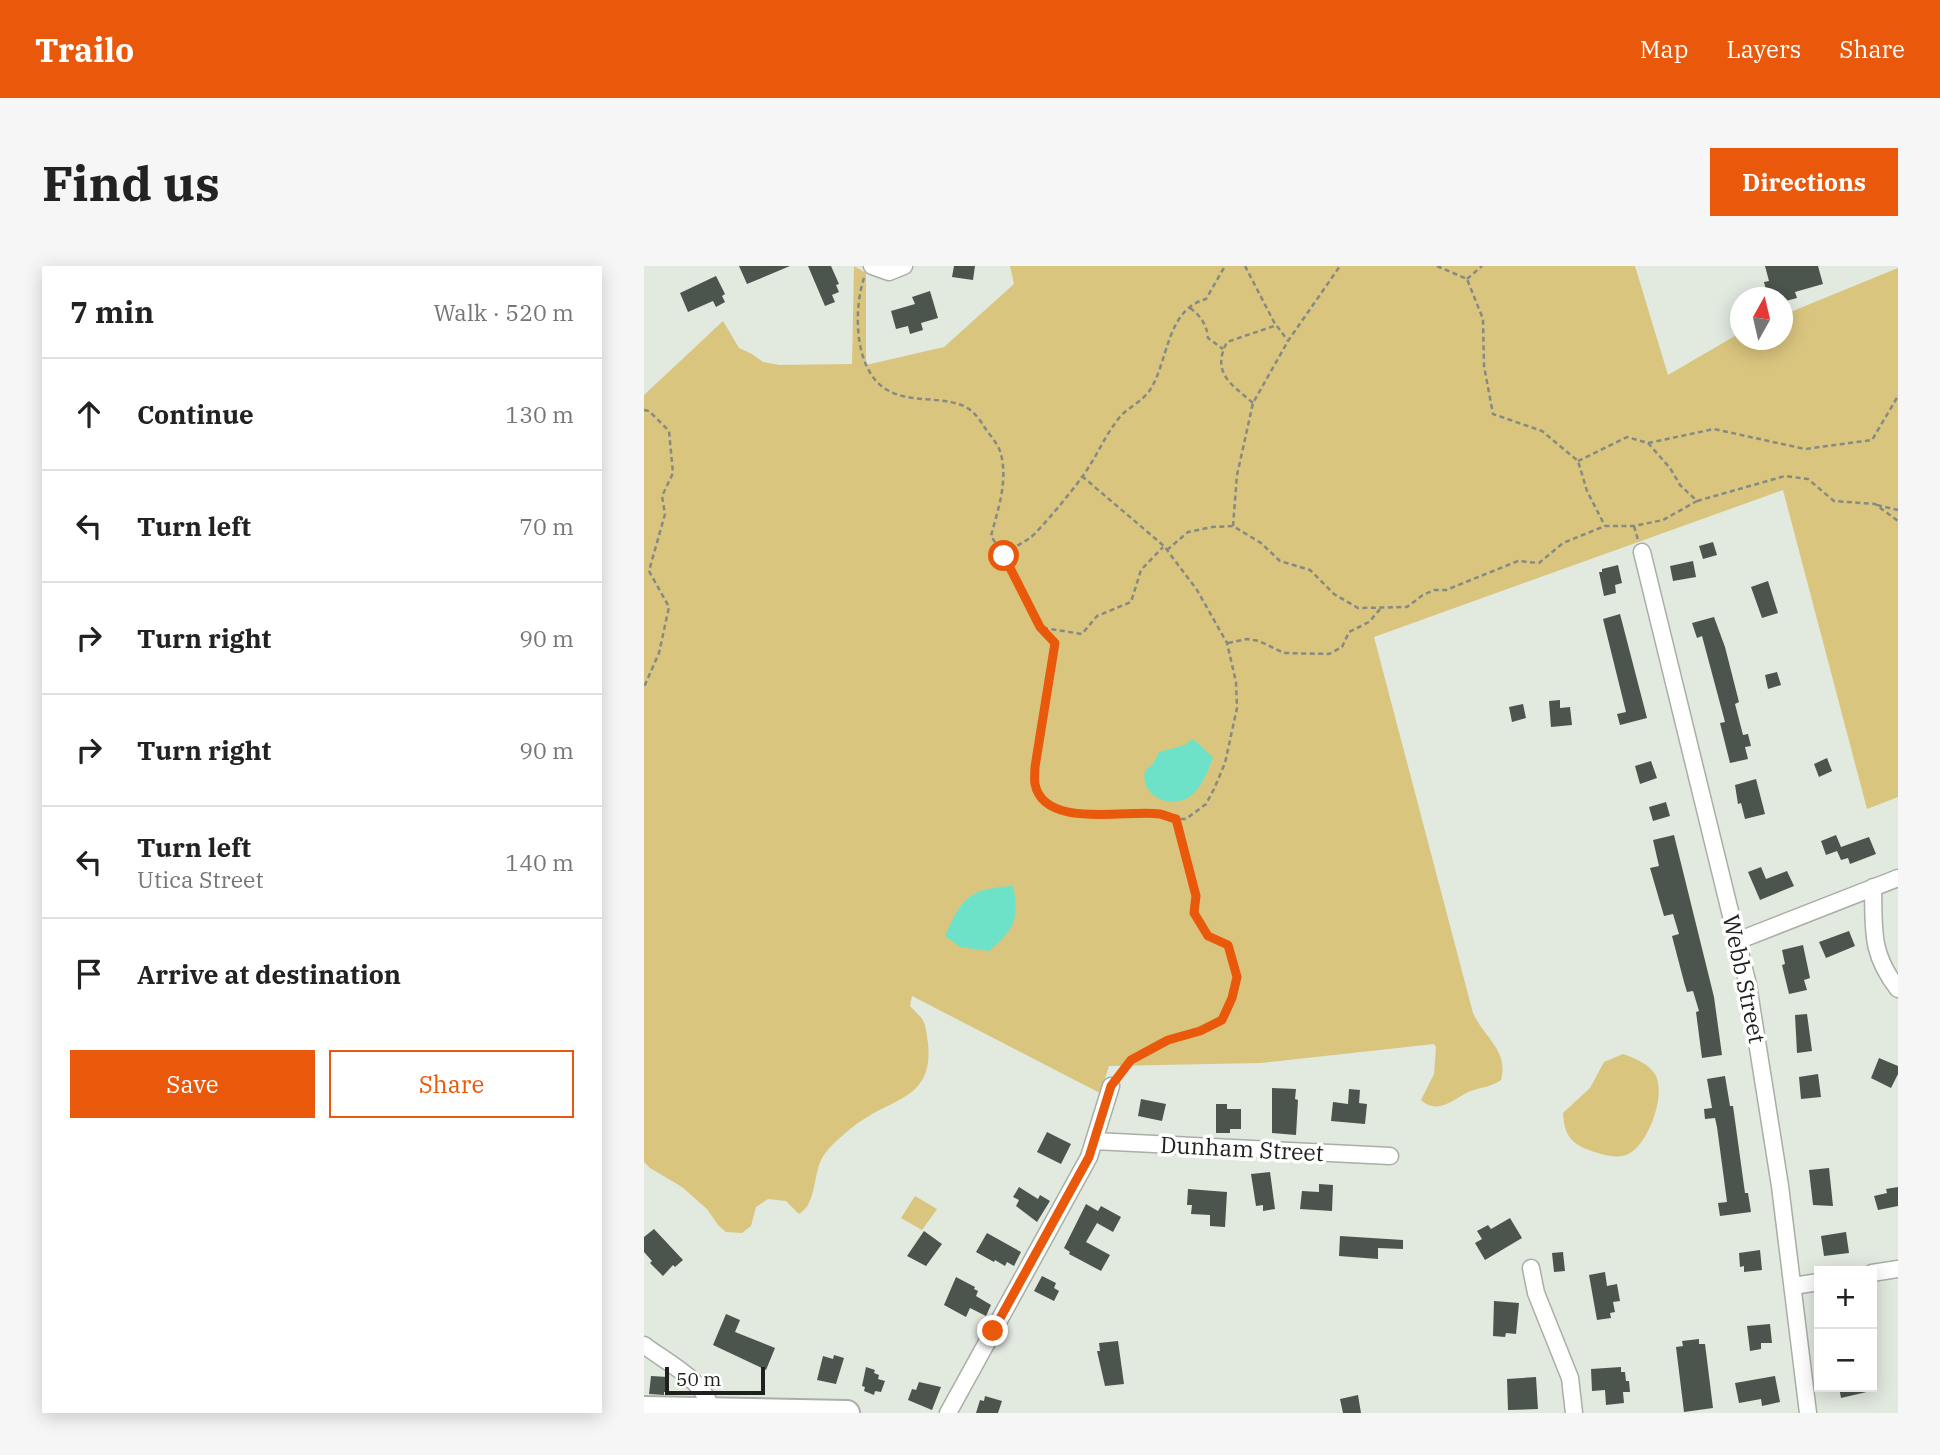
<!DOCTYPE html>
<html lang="en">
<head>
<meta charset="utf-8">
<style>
	:root { --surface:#fff; --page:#f6f6f6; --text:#222; --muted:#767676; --line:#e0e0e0; --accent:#ea580c }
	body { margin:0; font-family:"IBM Plex Serif",serif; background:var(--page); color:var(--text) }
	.controls { position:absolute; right:21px; bottom:21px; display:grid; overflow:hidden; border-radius:0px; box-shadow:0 4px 18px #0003 }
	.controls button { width:63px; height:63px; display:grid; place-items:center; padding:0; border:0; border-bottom:2px solid var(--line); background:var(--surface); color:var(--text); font:35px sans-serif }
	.compass { position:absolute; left:1086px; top:21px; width:63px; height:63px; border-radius:50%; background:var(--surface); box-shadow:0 4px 18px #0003; rotate:8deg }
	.scale { position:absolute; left:21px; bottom:18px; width:100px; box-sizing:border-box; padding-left:7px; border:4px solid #1e211d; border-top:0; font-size:19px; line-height:24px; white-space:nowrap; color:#1e211d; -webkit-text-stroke:5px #fff; paint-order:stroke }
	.stop { position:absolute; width:21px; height:21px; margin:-16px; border:5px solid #ea580c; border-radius:50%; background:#fff }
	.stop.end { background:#ea580c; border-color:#fff; box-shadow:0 2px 7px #0008 }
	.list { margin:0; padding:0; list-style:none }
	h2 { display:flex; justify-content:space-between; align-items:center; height:91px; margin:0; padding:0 28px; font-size:30px }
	h2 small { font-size:23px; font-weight:400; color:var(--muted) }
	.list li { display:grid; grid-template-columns:46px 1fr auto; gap:21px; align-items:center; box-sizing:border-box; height:112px; padding:0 28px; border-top:2px solid var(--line) }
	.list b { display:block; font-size:26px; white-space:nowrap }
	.list p { margin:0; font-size:23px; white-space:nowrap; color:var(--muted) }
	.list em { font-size:23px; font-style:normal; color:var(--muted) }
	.actions { display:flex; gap:14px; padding:21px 28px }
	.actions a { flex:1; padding:16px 0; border:2px solid var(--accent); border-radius:0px; text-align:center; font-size:24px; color:var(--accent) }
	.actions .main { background:var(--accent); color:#fff }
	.icon { flex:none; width:38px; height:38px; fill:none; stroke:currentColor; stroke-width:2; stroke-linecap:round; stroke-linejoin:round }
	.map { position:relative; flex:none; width:1254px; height:1147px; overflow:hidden; border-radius:0px }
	header { display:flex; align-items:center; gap:42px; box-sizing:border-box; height:98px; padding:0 35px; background:var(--accent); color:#fff }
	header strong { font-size:33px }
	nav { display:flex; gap:38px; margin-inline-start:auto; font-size:24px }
	.intro { display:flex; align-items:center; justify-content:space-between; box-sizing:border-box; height:168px; padding:0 42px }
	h1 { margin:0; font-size:49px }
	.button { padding:18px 32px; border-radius:0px; background:var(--accent); color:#fff; font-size:24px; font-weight:700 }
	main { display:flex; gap:42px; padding:0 42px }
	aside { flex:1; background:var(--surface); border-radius:0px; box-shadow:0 4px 18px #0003 }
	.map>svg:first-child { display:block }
	.green { fill:#dac57e }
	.water { fill:#6ee2c9 }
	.building { fill:#4b554e }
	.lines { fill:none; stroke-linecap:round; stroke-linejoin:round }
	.minor-casing { stroke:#a8afa5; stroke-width:19 }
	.primary-casing { stroke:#a8afa5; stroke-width:28 }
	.path { stroke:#858a83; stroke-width:2.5; stroke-dasharray:5 3.5; stroke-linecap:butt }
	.minor { stroke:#fff; stroke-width:16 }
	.primary { stroke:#fff; stroke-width:24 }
	.route { stroke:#ea580c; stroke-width:9 }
	.labels { text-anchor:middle; stroke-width:7; stroke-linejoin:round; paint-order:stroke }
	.street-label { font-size:23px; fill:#1e211d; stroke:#fff }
</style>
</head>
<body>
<header>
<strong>Trailo</strong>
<nav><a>Map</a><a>Layers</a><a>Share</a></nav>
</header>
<div class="intro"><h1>Find us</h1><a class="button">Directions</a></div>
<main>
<aside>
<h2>7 min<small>Walk · 520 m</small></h2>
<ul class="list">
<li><svg class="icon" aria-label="ahead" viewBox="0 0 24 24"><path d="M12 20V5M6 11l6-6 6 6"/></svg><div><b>Continue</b></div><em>130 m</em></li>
<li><svg class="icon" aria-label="left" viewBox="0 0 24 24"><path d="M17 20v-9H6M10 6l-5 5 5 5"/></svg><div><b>Turn left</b></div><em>70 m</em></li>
<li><svg class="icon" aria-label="right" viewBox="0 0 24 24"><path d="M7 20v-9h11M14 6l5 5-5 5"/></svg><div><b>Turn right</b></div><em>90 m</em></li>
<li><svg class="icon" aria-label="right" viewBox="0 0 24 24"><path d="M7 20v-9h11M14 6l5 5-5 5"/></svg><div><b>Turn right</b></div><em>90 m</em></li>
<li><svg class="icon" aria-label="left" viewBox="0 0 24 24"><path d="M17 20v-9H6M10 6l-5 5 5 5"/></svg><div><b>Turn left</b><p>Utica Street</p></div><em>140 m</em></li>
<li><svg class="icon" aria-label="arrive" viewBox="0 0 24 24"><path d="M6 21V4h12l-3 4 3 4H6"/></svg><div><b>Arrive at destination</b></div></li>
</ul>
<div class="actions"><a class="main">Save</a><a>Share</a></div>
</aside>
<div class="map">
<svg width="1254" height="1147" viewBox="0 0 1254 1147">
	<rect width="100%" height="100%" fill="#e2e9df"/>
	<path class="green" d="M210,0l12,7v92l78,-18 70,-63 -4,-18h625l33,109 72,-42 1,7h42v-25l115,-47v529l-31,12 -84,-319 -409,147 99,376c11,25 36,37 28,67 -11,8 -22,7 -33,12 -15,8 -31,23 -47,8l13,-26 2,-27 -2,-3 -173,19 -152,3 -9,27 -188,-97 -2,10c16,16 15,15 18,37 5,50 -25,53 -59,73 -13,7 -37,27 -45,39 -12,17 -6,48 -25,59l-13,-13 -18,-2 -12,8 -5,19 -9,7 -16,-1 -8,-7 -11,-16 -25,-22 -32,-19 -6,-6v-767l79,-74 16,27 13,6 11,8 16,3 73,-1z
		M979,788c11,4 25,9 32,20 12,20 -7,73 -29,81 -12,4 -26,-1 -37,-5 -20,-7 -25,-18 -26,-37l27,-25 14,-26z
		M271,930l22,13 -15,21 -21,-12z"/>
	<path class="water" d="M549,473l20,18c-4,12 -9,25 -18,35 -17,20 -56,7 -50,-21l8,-7 6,-12 26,-7z
		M369,620c7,33 1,44 -24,65l-29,-4 -15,-11c18,-40 24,-47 68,-50z"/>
	<path class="building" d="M95,0h51l-43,18z
		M164,0h23l8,18 -3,1 3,7 -7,3 3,7 -10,4z
		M310,0h21l-2,14 -21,-3z
		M1121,0h53l5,18 -28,8 2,6 -15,4v-4h-14l-4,-16 5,-1z
		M72,10l9,18 -3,2 3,6 -9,5 -3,-6 -25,11 -8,-19z
		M286,25l8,27 -17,5 2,7 -13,4 -2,-8 -12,3 -5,-18 24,-7 -3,-7z
		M1069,276l4,13 -14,4 -4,-13z
		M1049,295l3,16 -23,4 -3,-15z
		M974,299l4,18 -7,2 1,8 -12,3 -5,-24h3v-3z
		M1124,315l10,32 -16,5 -11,-31z
		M976,348l27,104 -27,7 -3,-11 9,-2 -23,-93z
		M1070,351l11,30 14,55 -4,2 8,31 5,-1 3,12 -6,1 3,12 -18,4 -10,-40 5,-1 -23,-86 -5,2 -5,-15z
		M1133,406l4,13 -13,4 -3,-14z
		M916,434v8l10,-1 2,18 -21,2 -2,-26z
		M879,438l3,14 -14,4 -3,-15z
		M1183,492l5,13 -13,6 -5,-13z
		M1007,495l6,17 -17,6 -5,-18z
		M1112,513l9,35 -20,5 -4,-16 -3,1 -3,-19z
		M1022,536l4,14 -17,5 -4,-14z
		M1030,569l40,162 8,58 -20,3 -6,-46 3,-1 -6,-20 -6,1 -3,-10 -12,-46 7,-2 -6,-20 -9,2 -14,-48 9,-2 -6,-26z
		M1192,569l5,12 28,-10 7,17 -26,10 -2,-6 -7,2 -4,-9 -11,4 -5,-14z
		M1117,601l5,12 21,-8 7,15 -34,14 -12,-28z
		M1205,665l6,15 -29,12 -7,-16z
		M1159,679l7,33 -6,2 3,10 -18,4 -7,-29 3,-1 -3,-14z
		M1163,748l5,37 -15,2 -2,-38z
		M1235,792l19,8v8l-7,14 -20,-10z
		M1174,808l3,23 -20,2 -2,-22z
		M1081,810l5,30h3l12,87h3l3,19 -31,4 -2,-13 9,-1 -10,-75 -2,-9 -10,1 -1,-10 8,-1 -5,-29z
		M628,822l24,1 -1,10 3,1 -2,35 -24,-2z
		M705,823l11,1 -1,13 8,1 -2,20 -34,-3 2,-19 15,2z
		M497,833l25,5 -4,17 -24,-5z
		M572,838h11v5h14v20h-11v4h-14z
		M403,866l24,12 -10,20 -24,-12z
		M1185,902l4,38 -20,-1 -4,-35z
		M626,906l5,37 -12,2v-6l-7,1 -5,-32z
		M675,918l14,1 -1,26 -32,-2 2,-18 17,1z
		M375,921l19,12 2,-4 10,6 -13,21 -21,-16 3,-6 -6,-3z
		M1254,921v19l-20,4 -4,-14 13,-3 -1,-4z
		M544,923l39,3 -2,35 -15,-1v-11l-19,-1 1,-9h-5z
		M442,938l12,7 3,-5 20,11 -8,15 -16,-9 -11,19 24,13 -9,16 -32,-17 1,-2 -6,-4z
		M866,952l12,20 -37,22 -10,-17 7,-4 -5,-8 11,-6 3,4z
		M10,963l29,31 -8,7 -2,-2 -10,11 -13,-13 2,-2 -8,-9v-15z
		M280,965l18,13 -16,22 -19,-10z
		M1202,966l3,21 -25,3 -3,-20z
		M343,967l34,19 -7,14 -7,-4 -2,4 -10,-6 -1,2 -18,-10z
		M696,970l63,4v9l-25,-1v11l-39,-3z
		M1116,984l2,20 -18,2v-6l-4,1 -1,-14z
		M919,986l2,19 -11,1 -2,-19z
		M961,1006l2,14 10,-2 3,17 -7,1 2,10 -5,1 1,5 -14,2 -8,-45z
		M398,1010l14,7 -2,5 5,3 -5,10 -20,-10z
		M312,1011l19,10 -1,2 4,2 -2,5 15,9 -5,11 -16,-8 -4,9 -22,-12z
		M850,1035l25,2 -3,31 -10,-1 -1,4 -12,-1z
		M82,1048l14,6 -5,12 40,16 -9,22 -53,-25z
		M1126,1058l2,19h-11v6l-11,2 -3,-25z
		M1055,1073v5h6l8,64 -29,4 -8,-65 7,-1 -1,-5z
		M474,1075l6,43 -19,2 -8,-35h3l-1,-8z
		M190,1089l10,3 -8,26 -19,-4 6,-24 10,3z
		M222,1101l9,3 -1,3 5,2 -1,4 7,2 -4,11 -6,-1 -1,4 -10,-4 1,-4 -3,-1z
		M977,1101v5h4l1,9h3l1,11h-7l1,11 -18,2 -1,-15 -13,1 -1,-22z
		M7,1110l17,1v15h-4v3l-15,-1z
		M1131,1110l5,26 -18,4 -1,-7 -22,4 -4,-20z
		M892,1111l2,32 -30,1 -1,-31z
		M275,1116l22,5 -9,23 -24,-10 4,-11 4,1z
		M1195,1121h31l1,4 -30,7z
		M714,1129l3,18h-18l-3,-14z
		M341,1130l17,5 -4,12h-22l4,-13 4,1z"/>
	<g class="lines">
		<defs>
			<path id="minor" d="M228,0l17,6 15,-6
				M998,286l106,433 32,201 28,227
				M1229,621c1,43 -3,66 25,102
				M1093,675l161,-63
				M451,875l295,15
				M887,1002l5,25 34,85 4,35
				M1228,1007l26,-4
				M1149,1020l26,-4
				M0,1079c23,18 63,36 68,68
				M304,1147l141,-256 22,-71"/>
			<path id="primary" d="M0,1143l203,4"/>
		</defs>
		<use href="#minor" class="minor-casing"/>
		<use href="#primary" class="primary-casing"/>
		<path class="path" d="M601,0l29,56 14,19
			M793,0l30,13 16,40 1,47 9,48 49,17 36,30 9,30 18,35
			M220,12c-11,33 -10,95 25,113 21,11 47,6 69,13 13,3 21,14 27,24 5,7 12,15 15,23 9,28 -2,58 -9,85l13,20 35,71 16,16 -19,124 -1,17 7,14 16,12 35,5 66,-1 17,5h10l20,-15 8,-15 11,-26 12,-55 -1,-26 -9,-39 -30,-53 -33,-44 -81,-69
			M823,13l15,-13
			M546,42c10,7 17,17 18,30l15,11
			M609,137c-22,-19 -42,-30 -26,-61l50,-17
			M0,144l5,1 20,20 4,42 -11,23 3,18 -16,57 20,36 -10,46 -15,34
			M1004,177l22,25 10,17 17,16 88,-25 23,3 26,22 41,3 23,17
			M934,195l49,-24 21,6 66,-14 91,20 67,-9 26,-44
			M1233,239l21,5
			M589,260l4,-51 16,-72 35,-62 52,-75
			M990,260l4,14
			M523,284l21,-18 24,-5 21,-1 28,17 19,18 30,9 24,24 24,14 49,-1 16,-12 11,-5h12l72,-29 21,2 24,-20 42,-17h29l29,-6 34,-19
			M360,290c8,-9 16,-11 26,-18 11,-9 43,-48 52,-61 14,-19 22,-40 37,-59 8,-10 24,-17 31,-28 19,-30 16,-80 56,-91l19,-33
			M399,362l39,6 15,-18 34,-14 10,-32 22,-23
			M584,377l19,-4 12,2 25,12 45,1 13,-7 7,-15 20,-10 12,-14
			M476,809l11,-15 37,-20 32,-9 22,-11 10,-22 5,-21 -9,-32 -20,-9 -14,-23 2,-17 -20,-76"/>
		<use href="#minor" class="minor"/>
		<use href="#primary" class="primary"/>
	</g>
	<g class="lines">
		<path class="route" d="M349,1065l96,-174 22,-71 20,-26 37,-20 32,-9 22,-11 10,-22 5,-21 -9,-32 -20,-9 -14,-23 2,-17 -20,-77c-5,-1 -11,-4 -16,-5 -32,-5 -116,16 -125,-30 -1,-5 0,-12 0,-17l20,-124 -15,-16 -36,-71"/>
	</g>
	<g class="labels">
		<g class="street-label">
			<text transform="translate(1100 713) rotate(78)" y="8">Webb Street</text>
			<text transform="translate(598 883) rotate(3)" y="8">Dunham Street</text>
		</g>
	</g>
</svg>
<div class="controls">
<button>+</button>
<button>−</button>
</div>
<svg class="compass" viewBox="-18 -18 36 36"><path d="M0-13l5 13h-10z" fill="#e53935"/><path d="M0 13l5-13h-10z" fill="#767676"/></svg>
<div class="scale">50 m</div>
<div class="stop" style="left:360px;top:290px"></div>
<div class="stop end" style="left:349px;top:1065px"></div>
</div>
</main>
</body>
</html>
